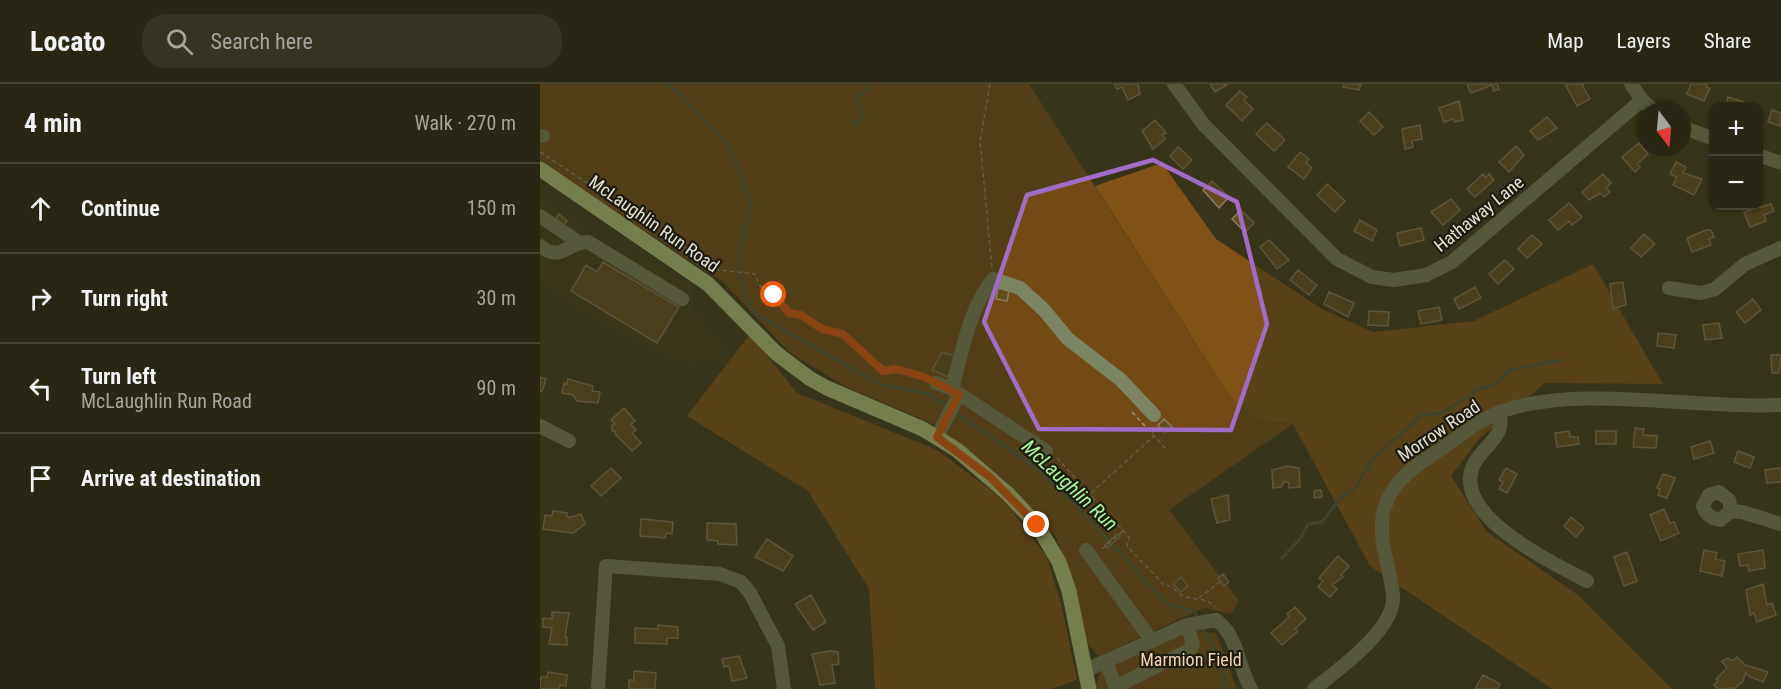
<!DOCTYPE html>
<html lang="en">
<head>
<meta charset="utf-8">
<style>
	:root { --surface:#292713; --page:#353321; --text:#f1f3f6; --muted:#a5a5a0; --line:#454433 }
	body { margin:0; font-family:"Roboto Condensed",sans-serif; background:var(--page); color:var(--text) }
	.controls { position:absolute; right:18px; top:18px; display:grid; overflow:hidden; border-radius:12px; box-shadow:0 2px 4px #0004 }
	.controls button { width:54px; height:54px; display:grid; place-items:center; padding:0; border:0; border-bottom:2px solid var(--line); background:var(--surface); color:var(--text); font:30px sans-serif }
	.compass { position:absolute; left:1097px; top:18px; width:54px; height:54px; border-radius:50%; background:var(--surface); box-shadow:0 2px 4px #0004; rotate:164deg }
	.stop { position:absolute; width:18px; height:18px; margin:-14px; border:4px solid #ea580c; border-radius:50%; background:#fff }
	.stop.end { background:#ea580c; border-color:#fff; box-shadow:0 2px 6px #0008 }
	.list { margin:0; padding:0; list-style:none }
	h2 { display:flex; justify-content:space-between; align-items:center; height:78px; margin:0; padding:0 24px; font-size:26px }
	h2 small { font-size:20px; font-weight:400; color:var(--muted) }
	.list li { display:grid; grid-template-columns:39px 1fr auto; gap:18px; align-items:center; box-sizing:border-box; height:90px; padding:0 24px; border-top:2px solid var(--line) }
	.list b { display:block; font-size:22px; white-space:nowrap }
	.list p { margin:0; font-size:20px; white-space:nowrap; color:var(--muted) }
	.list em { font-size:20px; font-style:normal; color:var(--muted) }
	.icon { flex:none; width:33px; height:33px; fill:none; stroke:currentColor; stroke-width:2; stroke-linecap:round; stroke-linejoin:round }
	.map { position:relative; flex:none; width:1241px; height:605px; overflow:hidden }
	header { display:flex; align-items:center; gap:36px; box-sizing:border-box; height:84px; padding:0 30px; background:var(--surface); border-bottom:2px solid var(--line) }
	header strong { font-size:28px }
	nav { display:flex; gap:33px; margin-inline-start:auto; font-size:21px }
	.search { width:420px; height:54px; background:var(--page); display:flex; align-items:center; gap:15px; box-sizing:border-box; padding:0 21px; border-radius:24px; color:var(--muted); font-size:22px }
	main { display:flex }
	aside { flex:1; background:var(--surface) }
	.map>svg:first-child { display:block }
	.built { fill:#3f3b18 }
	.green { fill:#734915 }
	.forest { fill:#815218 }
	.lines { fill:none; stroke-linecap:round; stroke-linejoin:round }
	.stream { stroke:#46593f; stroke-width:3 }
	.building { fill:#634d1e; stroke:#8b7d61; stroke-width:1.5 }
	.path { stroke:#95937e; stroke-width:1.5; stroke-dasharray:4.5 3; stroke-linecap:butt }
	.minor { stroke:#7b8562; stroke-width:14 }
	.major { stroke:#c2d78d; stroke-width:15 }
	.route { stroke:#ea580c; stroke-width:8 }
	.marked { fill:none; stroke:#a06cc6; stroke-width:4.5; stroke-linejoin:round }
	.labels { text-anchor:middle; stroke-width:4.5; stroke-linejoin:round; paint-order:stroke }
	.street-label { font-size:18px; fill:#e4e3d3; stroke:#1c1b0f }
	.park-label { font-size:18px; fill:#f5d3b1; stroke:#1c1b0f }
	.water-label { font-size:20px; font-style:italic; fill:#acfa9a; stroke:#1c1b0f }
</style>
</head>
<body>
<header>
<strong>Locato</strong>
<div class="search"><svg class="icon" aria-label="search" viewBox="0 0 24 24"><circle cx="10" cy="10" r="6"/><path d="M15 15l6 6"/></svg>Search here</div>
<nav><a>Map</a><a>Layers</a><a>Share</a></nav>
</header>
<main>
<aside>
<h2>4 min<small>Walk · 270 m</small></h2>
<ul class="list">
<li><svg class="icon" aria-label="ahead" viewBox="0 0 24 24"><path d="M12 20V5M6 11l6-6 6 6"/></svg><div><b>Continue</b></div><em>150 m</em></li>
<li><svg class="icon" aria-label="right" viewBox="0 0 24 24"><path d="M7 20v-9h11M14 6l5 5-5 5"/></svg><div><b>Turn right</b></div><em>30 m</em></li>
<li><svg class="icon" aria-label="left" viewBox="0 0 24 24"><path d="M17 20v-9H6M10 6l-5 5 5 5"/></svg><div><b>Turn left</b><p>McLaughlin Run Road</p></div><em>90 m</em></li>
<li><svg class="icon" aria-label="arrive" viewBox="0 0 24 24"><path d="M6 21V4h12l-3 4 3 4H6"/></svg><div><b>Arrive at destination</b></div></li>
</ul>
</aside>
<div class="map">
<svg width="1241" height="605" viewBox="0 0 1241 605">
	<rect width="100%" height="100%" fill="#373419"/>
	<path class="built" d="M0,112l79,59 12,-2 62,34v22l41,52 -6,7 -13,-10 -22,6 -40,-13 -83,-48 -30,-25z"/>
	<path class="green" d="M0,0h489l202,314 26,23 36,3 -124,86 70,91 -8,13 -27,-6 -105,48 -13,-14 -14,-64 -16,-41 -50,-56 -75,-58 -85,-36 -57,-35 -66,-70 -183,-120z
		M645,545l31,4 21,56h-142l6,-19z"/>
	<path class="forest" d="M622,79l54,76 106,70 51,23 101,-11 119,-57 70,120 -118,-1 -66,56 -28,37 36,56 91,63 94,94h-120l-182,-123 -77,-142 -36,-3 -26,-23 -136,-212z
		M210,250l47,59 140,57 68,51 42,56 15,51 15,72 -25,9h-177l-6,-100 -61,-98 -121,-75z"/>
	<g class="lines">
		<path class="stream" d="M127,0l10,7 52,55 22,56 -12,54 4,38 13,20 123,70 49,10 20,13
			M315,40l7,-5 -5,-22 11,-9v-4
			M413,327l78,53 47,43 89,97 27,7 4,8
			M742,474l18,-19 8,-15 14,-2 20,-26 12,-6 18,-30 50,-45 20,-2 36,-24 18,-5 13,-14 53,-10
			M663,544l18,33 5,28
			M663,574l14,-5"/>
	</g>
	<path class="building" d="M574,0h24l2,10 -12,6 -6,-13 -5,2z
		M670,0h18l-13,8z
		M804,0h17l-2,6 -16,-3z
		M927,0h30l2,5 -5,2 -2,-6 -21,8z
		M1025,0h19l-2,1 8,14 -13,7z
		M1151,0h16l-1,3 4,1 -6,13 -17,-7z
		M700,7l7,6 -3,3 9,9 -11,12 -16,-16z
		M1188,13l19,6 -1,3h-20z
		M919,17l4,19 -8,2 -2,-3 -9,3 -5,-14z
		M1232,26l9,3v13l-13,-4z
		M829,28l14,15 -9,8 -14,-14z
		M1007,33l10,11 -19,12 -8,-9z
		M615,36l11,13 -4,2 3,4 -12,10 -11,-18z
		M727,39l18,17 -11,11 -18,-17z
		M880,41l2,14 -10,2 1,6 -8,2 -3,-20z
		M1099,59l9,11 -11,10 3,3 -5,5 -13,-15z
		M976,62l8,9 -15,17 -10,-10z
		M638,63l14,13 -9,9 -13,-13z
		M760,68l9,7 -3,4 6,5 -8,11 -16,-12z
		M1136,78l10,5 -3,6 19,6 -8,16 -21,-10 4,-8 -7,-3z
		M943,90l3,4 3,-4 5,6 -19,17 -8,-8z
		M1063,90l8,9 -5,5 4,4 -6,5 -4,-4 -11,7 -7,-8z
		M672,97l17,16 -10,11 -16,-18z
		M787,100l18,17 -10,11 -18,-17z
		M911,115l9,11 -17,15 -12,-13z
		M1029,119l13,14 -10,8 -3,-4 -11,9 -9,-10z
		M1231,120l3,7 -10,4 2,6 -16,6 -6,-15z
		M701,126l13,13 -9,9 -13,-13z
		M19,130l8,7 -6,8 -8,-7z
		M820,136l17,10 -5,11 -18,-10z
		M881,144l3,12 -24,6 -3,-13z
		M1166,146h5l3,7 -5,2 2,6 -19,7 -5,-14z
		M1104,150l11,10 -14,13 -10,-9z
		M992,151l10,9 -15,14 -9,-9z
		M729,156l20,20 -12,9 -17,-22z
		M965,176l9,9 -16,15 -9,-10z
		M63,178l76,45 -22,36 -86,-52 15,-26 11,7z
		M758,186l19,15 -8,10 -19,-15z
		M1083,198l3,23 -13,3 -3,-24z
		M935,203l6,11 -22,11 -5,-10z
		M458,204l11,3 -2,10 -11,-2z
		M789,208l25,11 -6,14 -24,-13z
		M1213,215l8,11 -16,13 -9,-11z
		M899,223l3,13 -21,4 -3,-13z
		M829,227l20,1 -1,14 -20,-1z
		M1179,239l3,15 -17,2 -2,-15z
		M1118,249l18,2 -2,13 -17,-2z
		M402,268l13,4 -7,21 -16,-7z
		M1231,271h10l-2,18h-7z
		M0,293l6,2 -4,13 -2,-1z
		M28,295l25,7 -1,5 8,1 -2,11 -21,-2 -4,-6 -11,-2 2,-10 3,1z
		M84,324l11,13 -4,3 5,6 -4,3 9,10 -9,8 -17,-17 1,-3h-4v-6l3,-1 -4,-4z
		M624,335l8,8 -7,6 -7,-8z
		M1095,344l9,1 -1,6 14,1 -1,12 -23,-1z
		M1029,347l1,6h8l1,7 -22,3 -2,-14z
		M1056,347h20v13h-20z
		M1170,357l4,12 -20,6 -3,-12z
		M1198,367l16,6 -4,11 -16,-6z
		M747,382l12,2 1,19 -11,1v-6h-5l-3,5 -8,1 -1,-18z
		M71,384l10,10 -20,18 -10,-10z
		M966,384l11,6 -10,19 -8,-4 4,-7 -4,-2z
		M1241,384v14l-14,1 -2,-13z
		M1123,390l12,4 -8,20 -9,-3 2,-6 -3,-1z
		M781,406l1,7 -8,1v-7z
		M688,411l2,25 -13,3 -6,-24z
		M1124,425l6,14 4,-1 5,11 -18,8 -11,-26z
		M13,427l14,2v4h5l9,-3 4,10 -12,9 -30,-4 2,-14 7,1z
		M1031,433l13,11 -8,9 -12,-11z
		M101,435l32,3 -1,12 -6,-1 -1,5 -25,-2z
		M167,439l29,1 1,21 -19,-1v-3l-11,-1z
		M577,450l3,3 -13,11 -2,-3z
		M227,455l26,17 -10,15 -28,-14z
		M1164,466l13,3 -2,6 10,2 -3,15 -22,-5z
		M1223,466l2,18 -16,3 -1,-6 -8,1 -2,-12z
		M1087,468l10,29 -13,5 -10,-29z
		M798,472l11,10 -8,9 2,2 -11,8 5,4 -7,8 -12,-10 5,-6 -4,-3z
		M683,490l6,8 -5,4 -6,-8z
		M641,493l7,9 -7,6 -8,-8z
		M1223,500l4,21 5,-2 4,12 -19,7 -3,-9 -4,2 -4,-25z
		M271,511l15,27 -13,8 -18,-26z
		M755,523l11,12 -11,10 3,2 -16,14 -11,-12 18,-16 -2,-3z
		M12,528l17,1 -4,24h2v8l-18,-1 3,-16 -9,-1v-9l9,1z
		M118,541l20,2v11h-11v6l-32,-1v-15l23,1z
		M290,567l8,1 1,12 -7,1 3,18 -15,2 -8,-31z
		M199,572l8,22 -15,3 -3,-15 -5,1 -2,-8z
		M1197,573l8,8 23,7 -5,10 -15,-6 -2,-4 -3,9 -8,7 -17,1 -4,-4 4,-4 -2,-2 11,-11 -5,-7 6,-3 5,3z
		M94,587l22,2 -1,16h-26v-9h5z
		M8,588l19,3 -1,11 -6,-1 -1,4h-19l1,-12h6z
		M943,591l17,9 -3,5h-22z"/>
	<g class="lines">
		<path class="path" d="M450,0l-10,57 12,127
			M0,68l179,118 36,4 4,11 18,13 9,12 15,5 21,14 21,5 40,37 13,-2 28,8
			M592,328l34,37
			M613,349l3,-7
			M517,374l72,79 -2,9 37,39c13,2 10,7 20,11 12,5 22,1 31,11
			M551,409l63,-57
			M562,465l21,-18
			M659,514l21,-16"/>
		<path class="minor" d="M634,0l30,41 133,134 35,18 22,3 32,-5 26,-13 190,-162
			M1091,0l11,16 13,11
			M1142,43l32,12
			M0,52h3
			M1218,71l23,8
			M0,132l38,26
			M0,162c22,17 26,-4 48,-4l94,57
			M1129,204l32,5 14,-4 30,-25 36,-16
			M396,299l16,6 94,62
			M412,305c10,-37 17,-80 41,-110l27,9 24,22 24,29 53,41 33,35
			M959,328c8,23 -14,33 -24,50 -29,52 79,101 112,119
			M0,342l29,15
			M397,353l22,-43
			M1191,427l-2,-11 -10,-8 -10,3 -6,11c3,9 7,12 17,14l11,-9 11,1 39,12
			M546,466l66,91
			M566,578l9,23h4l72,-36 2,-4 -6,-20
			M546,586l101,-45 29,-5c22,15 22,47 35,69
			M58,605l8,-123 114,8 21,8 9,11 28,53 6,43
			M774,605c25,-20 82,-60 79,-94 -3,-28 -15,-53 -10,-81 6,-31 31,-47 55,-63 20,-13 40,-31 62,-39 78,-29 196,-2 281,-7"/>
		<path class="major" d="M0,85l168,115 68,69 33,25 18,10 96,41 34,21 51,44 29,31 22,37 10,29 20,98"/>
	</g>
	<g class="lines">
		<path class="route" d="M234,211l15,18 12,2 21,14 21,5 40,37 13,-2 26,7 37,18 -22,43 53,40 47,48"/>
	</g>
	<path d="M0 0H1241V605H0ZM613,76l84,42 30,122 -36,106 -192,-1 -55,-107 43,-127z" fill="#373419" fill-opacity=".55" fill-rule="evenodd"/>
	<path class="marked" d="M613,76l84,42 30,122 -36,106 -192,-1 -55,-107 43,-127z"/>
	<g class="labels">
		<g class="street-label">
			<text transform="translate(939 130) rotate(-39)" y="6">Hathaway Lane</text>
			<text transform="translate(114 140) rotate(35)" y="6">McLaughlin Run Road</text>
			<text transform="translate(899 347) rotate(-34)" y="6">Morrow Road</text>
		</g>
		<g class="park-label">
			<text x="651" y="582">Marmion Field</text>
		</g>
		<g class="water-label">
			<text transform="translate(530 401) rotate(43)" y="7">McLaughlin Run</text>
		</g>
	</g>
</svg>
<div class="controls">
<button>+</button>
<button>−</button>
</div>
<svg class="compass" viewBox="-18 -18 36 36"><path d="M0-13l5 13h-10z" fill="#e53935"/><path d="M0 13l5-13h-10z" fill="#a5a5a0"/></svg>
<div class="stop" style="left:234px;top:211px"></div>
<div class="stop end" style="left:497px;top:441px"></div>
</div>
</main>
</body>
</html>
